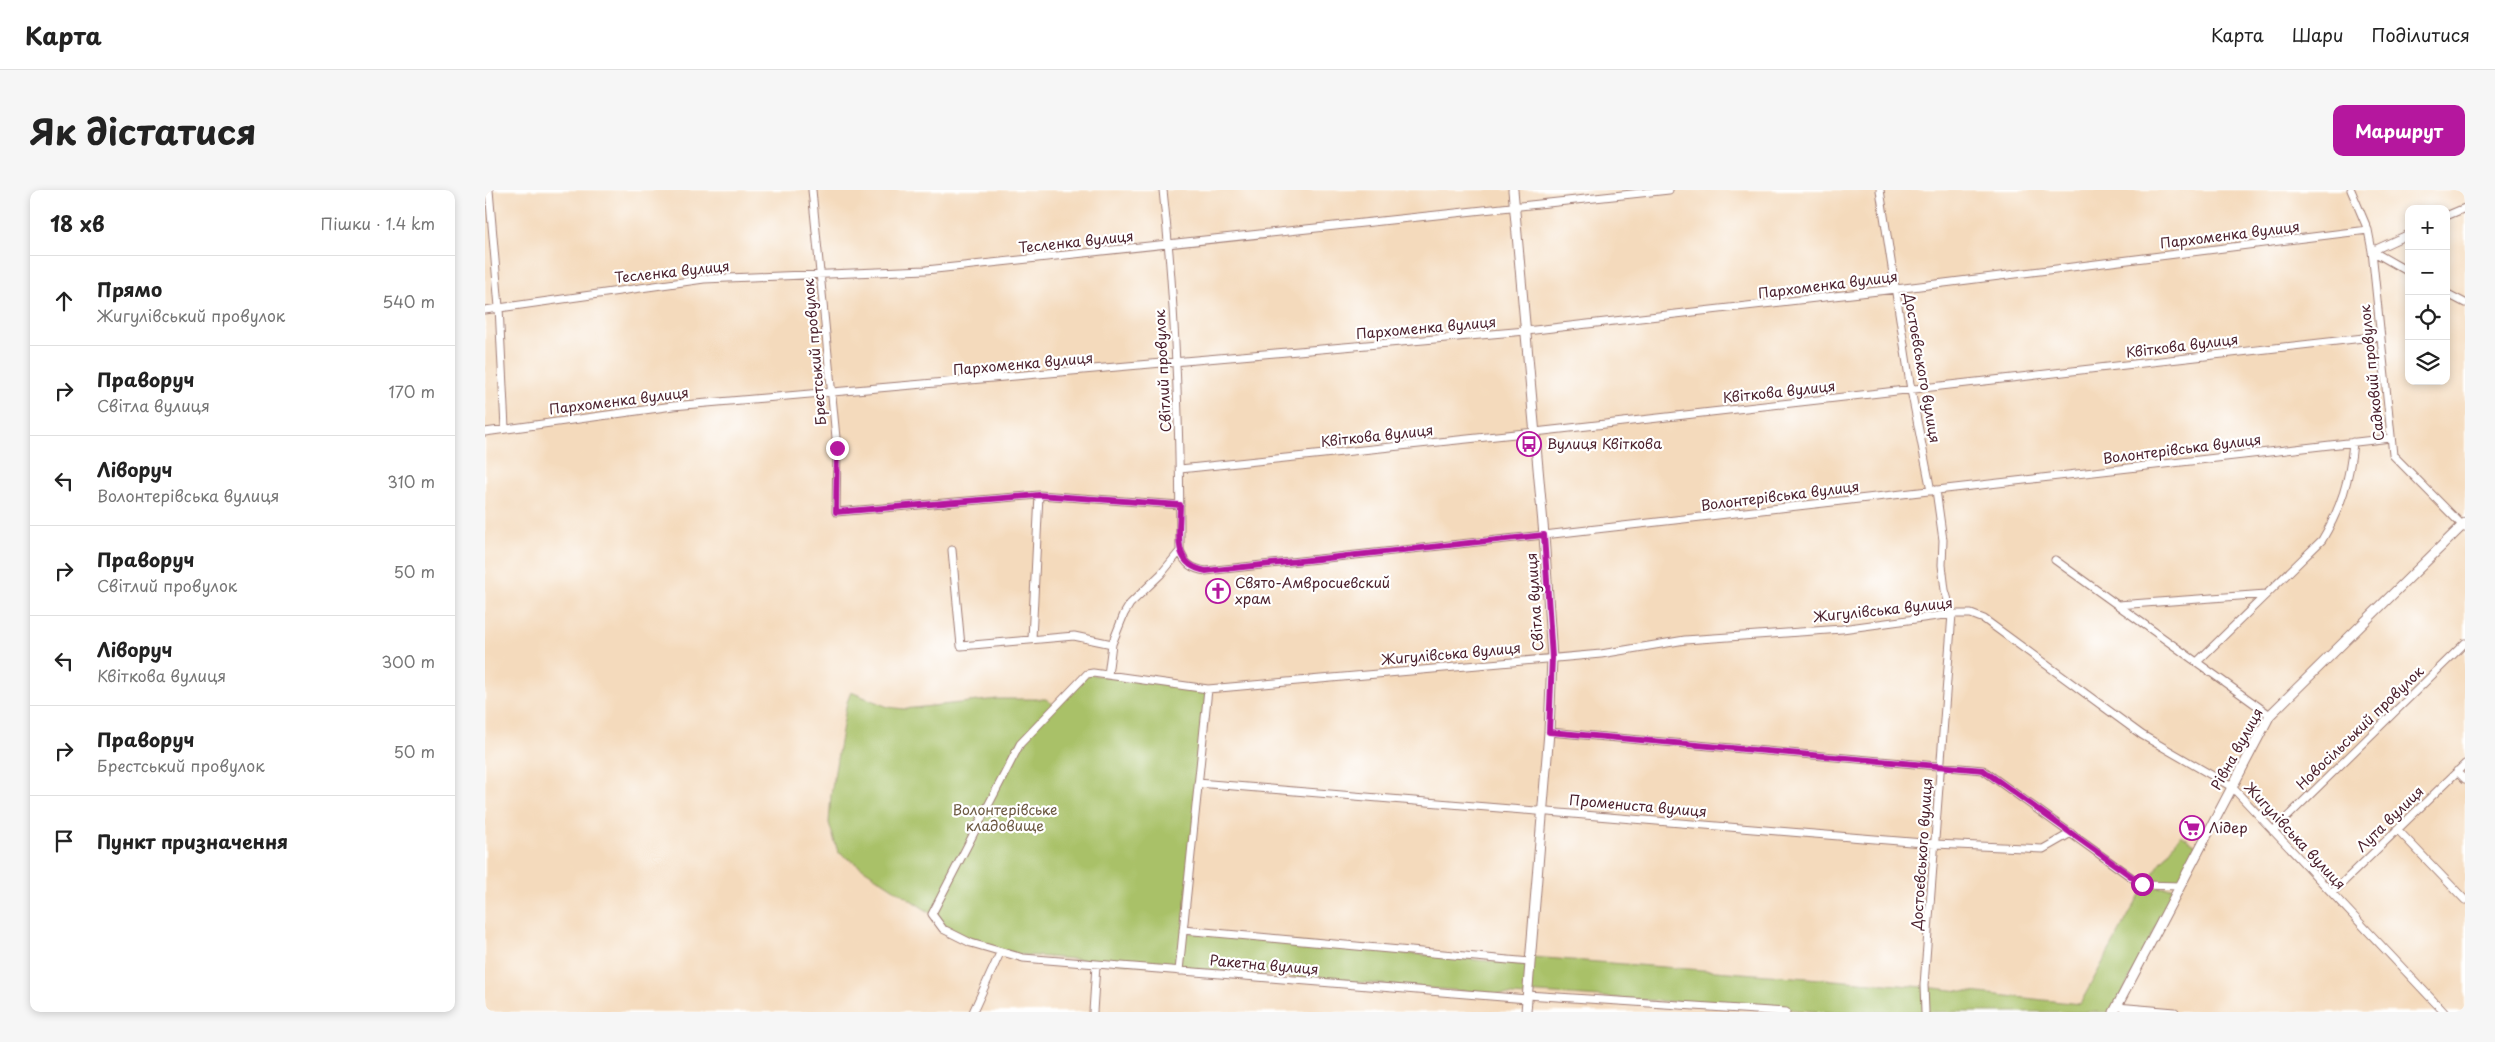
<!DOCTYPE html>
<html lang="uk">
<head>
<meta charset="utf-8">
<style>
	:root { --surface:#fff; --page:#f6f6f6; --text:#222; --muted:#767676; --line:#e0e0e0; --accent:#b5179e }
	body { margin:0; font-family:"Playpen Sans",sans-serif; background:var(--page); color:var(--text) }
	.controls { position:absolute; right:15px; top:15px; display:grid; overflow:hidden; border-radius:10px; box-shadow:0 2px 8px #0003 }
	.controls button { width:45px; height:45px; display:grid; place-items:center; padding:0; border:0; border-bottom:1px solid var(--line); background:var(--surface); color:var(--text); font:25px sans-serif }
	.stop { position:absolute; width:15px; height:15px; margin:-11px; border:4px solid #b5179e; border-radius:50%; background:#fff }
	.stop.end { background:#b5179e; border-color:#fff; box-shadow:0 1px 5px #0008 }
	.list { margin:0; padding:0; list-style:none }
	h2 { display:flex; justify-content:space-between; align-items:center; height:65px; margin:0; padding:0 20px; font-size:21px }
	h2 small { font-size:16px; font-weight:400; color:var(--muted) }
	.list li { display:grid; grid-template-columns:32px 1fr auto; gap:15px; align-items:center; box-sizing:border-box; height:90px; padding:0 20px; border-top:1px solid var(--line) }
	.list b { display:block; font-size:19px; white-space:nowrap }
	.list p { margin:0; font-size:16px; white-space:nowrap; color:var(--muted) }
	.list em { font-size:16px; font-style:normal; color:var(--muted) }
	.icon { flex:none; width:28px; height:28px; fill:none; stroke:currentColor; stroke-width:2; stroke-linecap:round; stroke-linejoin:round }
	.map { position:relative; flex:none; width:1980px; height:822px; overflow:hidden; border-radius:10px }
	header { display:flex; align-items:center; gap:30px; box-sizing:border-box; height:70px; padding:0 25px; background:var(--surface); border-bottom:1px solid var(--line) }
	header strong { font-size:24px }
	nav { display:flex; gap:28px; margin-inline-start:auto; font-size:18px }
	.intro { display:flex; align-items:center; justify-content:space-between; box-sizing:border-box; height:120px; padding:0 30px }
	h1 { margin:0; font-size:35px }
	.button { padding:12px 22px; border-radius:10px; background:var(--accent); color:#fff; font-size:18px; font-weight:700 }
	main { display:flex; gap:30px; padding:0 30px }
	aside { flex:1; background:var(--surface); border-radius:10px; box-shadow:0 2px 8px #0003 }
	.map>svg:first-child { display:block }
	.green { fill:#a9c167; stroke:#7a7049 }
	.lines { fill:none; stroke-linecap:round; stroke-linejoin:round }
	.minor-casing { stroke:#9f7c74; stroke-width:9 }
	.tertiary-casing { stroke:#9f7c74; stroke-width:11 }
	.minor { stroke:#fff; stroke-width:7 }
	.tertiary { stroke:#fff; stroke-width:9 }
	.route { stroke:#b5179e; stroke-width:6 }
	.labels { text-anchor:middle; stroke-width:4.5; stroke-linejoin:round; paint-order:stroke }
	.street-label { font-size:14px; fill:#4a1f2b; stroke:#fff }
	.poi-label { font-size:14px; fill:#4a1f2b; stroke:#fff; text-anchor:start }
	.park-label { font-size:14px; fill:#6b5840; stroke:#fff }
</style>
</head>
<body>
<header>
<strong>Карта</strong>
<nav><a>Карта</a><a>Шари</a><a>Поділитися</a></nav>
</header>
<div class="intro"><h1>Як дістатися</h1><a class="button">Маршрут</a></div>
<main>
<aside>
<h2>18 хв<small>Пішки · 1.4 km</small></h2>
<ul class="list">
<li><svg class="icon" aria-label="ahead" viewBox="0 0 24 24"><path d="M12 20V5M6 11l6-6 6 6"/></svg><div><b>Прямо</b><p>Жигулівський провулок</p></div><em>540 m</em></li>
<li><svg class="icon" aria-label="right" viewBox="0 0 24 24"><path d="M7 20v-9h11M14 6l5 5-5 5"/></svg><div><b>Праворуч</b><p>Світла вулиця</p></div><em>170 m</em></li>
<li><svg class="icon" aria-label="left" viewBox="0 0 24 24"><path d="M17 20v-9H6M10 6l-5 5 5 5"/></svg><div><b>Ліворуч</b><p>Волонтерівська вулиця</p></div><em>310 m</em></li>
<li><svg class="icon" aria-label="right" viewBox="0 0 24 24"><path d="M7 20v-9h11M14 6l5 5-5 5"/></svg><div><b>Праворуч</b><p>Світлий провулок</p></div><em>50 m</em></li>
<li><svg class="icon" aria-label="left" viewBox="0 0 24 24"><path d="M17 20v-9H6M10 6l-5 5 5 5"/></svg><div><b>Ліворуч</b><p>Квіткова вулиця</p></div><em>300 m</em></li>
<li><svg class="icon" aria-label="right" viewBox="0 0 24 24"><path d="M7 20v-9h11M14 6l5 5-5 5"/></svg><div><b>Праворуч</b><p>Брестський провулок</p></div><em>50 m</em></li>
<li><svg class="icon" aria-label="arrive" viewBox="0 0 24 24"><path d="M6 21V4h12l-3 4 3 4H6"/></svg><div><b>Пункт призначення</b></div></li>
</ul>
</aside>
<div class="map">
<svg width="1980" height="822" viewBox="0 0 1980 822">
	<rect width="100%" height="100%" fill="#fff"/>
	<filter id="ink" filterUnits="userSpaceOnUse"><feTurbulence type="fractalNoise" baseFrequency=".02" numOctaves="2"/><feDisplacementMap in="SourceGraphic" scale="10" xChannelSelector="R" yChannelSelector="G"/><feConvolveMatrix kernelMatrix="1 2 1 2 8 2 1 2 1" color-interpolation-filters="sRGB"/></filter>
	<filter id="wash" filterUnits="userSpaceOnUse"><feTurbulence type="fractalNoise" baseFrequency=".0096" numOctaves="4" result="noise"/><feDisplacementMap in="SourceGraphic" scale="20" xChannelSelector="R" yChannelSelector="G"/><feGaussianBlur stdDeviation="1.12" result="paint"/><feColorMatrix in="noise" values="0 0 0 0 0 0 0 0 0 0 0 0 0 0 0 0 0 1.4 0 .05"/><feComposite in="paint" operator="in"/></filter>
	<g filter="url(#wash)">
		<rect width="100%" height="100%" fill="#f4dabc"/>
		<path class="green" d="M602,484l121,15 -25,243 348,33 1,-8 393,30 155,17 64,-117 32,1 -62,121 33,3h-321l-301,-20v4l-525,-43 -57,-24 -11,-15 -94,-62 -9,-29 2,-29 16,-92 4,-10 37,15 16,2 93,-10h49l9,7z
			M1696,645l17,11 -20,37h-32z"/>
	</g>
	<g filter="url(#ink)">
		<g class="lines">
			<defs>
				<path id="minor" d="M4,0l10,117 6,121
					M327,0l25,258 -1,64 203,-17 141,10
					M678,0c13,119 17,241 17,361 5,13 12,18 26,20l338,-36 847,-97
					M1395,0l31,200 20,101
					M1866,0l17,40 4,21 21,204 72,73
					M1961,26l19,-8
					M1887,61l37,21
					M1887,61l37,-17
					M1961,103l19,10
					M0,120l219,-31 222,-9 743,-80
					M0,242l188,-26 853,-75 370,-42 472,-59
					M695,279l355,-37 846,-96
					M467,360l9,96 113,-10 38,8
					M1570,370l215,155
					M1633,415l148,-11
					M547,449l7,-144
					M1712,472l125,-122c19,-32 28,-61 31,-98
					M623,485l4,-31 12,-30 6,-10 31,-30 19,-23
					M1064,542l434,38 159,115 38,1
					M1972,581l8,8
					M713,593l737,61 108,5 28,-16
					M1912,639l68,71
					M1788,641l192,-188
					M1847,703l133,-129
					M698,740l347,32
					M694,781l29,-282
					M1042,805l259,17
					M1042,809l-504,-41 -52,-15 -28,-14 -11,-15 88,-170 67,-70 6,-1 115,16 393,-35 84,-14 157,-11 110,-15h19l13,5 158,116 90,52 212,225
					M1632,817l58,5
					M488,822l27,-59
					M608,822l3,-47
					M1440,822l-1,-27 28,-371 -7,-24 -3,-25 1,-25 -7,-50"/>
				<path id="tertiary" d="M1028,0l31,345 8,123 -3,74 -23,280
					M1629,822l156,-297 195,-192"/>
			</defs>
			<use href="#minor" class="minor-casing"/>
			<use href="#tertiary" class="tertiary-casing"/>
			<use href="#minor" class="minor"/>
			<use href="#tertiary" class="tertiary"/>
		</g>
	</g>
	<g class="lines" filter="url(#ink)">
		<path class="route" d="M352,258l-1,64 203,-17 141,10c0,28 -9,60 26,66l338,-36 8,123 -3,74 434,38 159,114"/>
	</g>
	<defs>
		<symbol id="bus-ring" viewBox="-11 -11 22 22"><circle r="9.5" fill="#fff" stroke="#b5179e" stroke-width="1.5"/><path d="M-5-6H5V4H4V6H2V4H-2V6H-4V4H-5ZM-3.5-4V0h7V-4ZM-3.5 1.2v1.5H-2V1.2ZM2 1.2v1.5H3.5V1.2Z" fill="#b5179e"/></symbol>
		<symbol id="church-ring" viewBox="-11 -11 22 22"><circle r="9.5" fill="#fff" stroke="#b5179e" stroke-width="1.5"/><path d="M-1.2-6h2.4v3.5h3.3v2.4h-3.3V6h-2.4V-.1h-3.3v-2.4h3.3Z" fill="#b5179e"/></symbol>
		<symbol id="supermarket-ring" viewBox="-11 -11 22 22"><circle r="9.5" fill="#fff" stroke="#b5179e" stroke-width="1.5"/><path d="M-6-5.5h2.5l.6 2H6L4.5 2H-2.5L-4.4-4H-6ZM-1.5 3.2a1.3 1.3 0 1 0 .1 0ZM3 3.2a1.3 1.3 0 1 0 .1 0Z" fill="#b5179e"/></symbol>
	</defs>
	<g fill-rule="evenodd">
		<use href="#bus-ring" x="1030" y="240" width="28" height="28"/>
		<use href="#church-ring" x="719" y="387" width="28" height="28"/>
		<use href="#supermarket-ring" x="1693" y="624" width="28" height="28"/>
	</g>
	<g class="labels">
		<g class="street-label">
			<text transform="translate(1745 45) rotate(-7)" y="5">Пархоменка вулиця</text>
			<text transform="translate(591 52) rotate(-6)" y="5">Тесленка вулиця</text>
			<text transform="translate(187 82) rotate(-6)" y="5">Тесленка вулиця</text>
			<text transform="translate(1343 95) rotate(-7)" y="5">Пархоменка вулиця</text>
			<text transform="translate(941 138) rotate(-5)" y="5">Пархоменка вулиця</text>
			<text transform="translate(1697 156) rotate(-7)" y="5">Квіткова вулиця</text>
			<text transform="translate(330 162) rotate(-95)" y="5">Брестський провулок</text>
			<text transform="translate(538 174) rotate(-5)" y="5">Пархоменка вулиця</text>
			<text transform="translate(1437 178) rotate(80)" y="5">Достоєвського вулиця</text>
			<text transform="translate(678 181) rotate(-93)" y="5">Світлий провулок</text>
			<text transform="translate(1887 183) rotate(-96)" y="5">Садковий провулок</text>
			<text transform="translate(1294 202) rotate(-6)" y="5">Квіткова вулиця</text>
			<text transform="translate(134 211) rotate(-7)" y="5">Пархоменка вулиця</text>
			<text transform="translate(892 246) rotate(-6)" y="5">Квіткова вулиця</text>
			<text transform="translate(1697 259) rotate(-7)" y="5">Волонтерівська вулиця</text>
			<text transform="translate(1295 306) rotate(-7)" y="5">Волонтерівська вулиця</text>
			<text transform="translate(1050 412) rotate(-94)" y="5">Світла вулиця</text>
			<text transform="translate(1398 420) rotate(-6)" y="5">Жигулівська вулиця</text>
			<text transform="translate(966 464) rotate(-5)" y="5">Жигулівська вулиця</text>
			<text transform="translate(1875 538) rotate(-44)" y="5">Новосільський провулок</text>
			<text transform="translate(1752 559) rotate(-61)" y="5">Рівна вулиця</text>
			<text transform="translate(1153 616) rotate(5)" y="5">Промениста вулиця</text>
			<text transform="translate(1905 629) rotate(-44)" y="5">Лута вулиця</text>
			<text transform="translate(1810 646) rotate(47)" y="5">Жигулівська вулиця</text>
			<text transform="translate(1437 664) rotate(-86)" y="5">Достоєвського вулиця</text>
			<text transform="translate(779 775) rotate(5)" y="5">Ракетна вулиця</text>
		</g>
		<g class="poi-label">
			<text x="1062" y="259">Вулиця Квіткова</text>
			<text x="750" y="398">Свято-Амвросиевский<tspan x="750" dy="16">храм</tspan></text>
			<text x="1724" y="643">Лідер</text>
		</g>
		<g class="park-label">
			<text x="520" y="625">Волонтерівське<tspan x="520" dy="16">кладовище</tspan></text>
		</g>
	</g>
</svg>
<div class="controls">
<button>+</button>
<button>−</button>
<button><svg class="icon" aria-label="locate" viewBox="0 0 24 24"><circle cx="12" cy="12" r="6"/><path d="M12 2v4M12 18v4M2 12h4M18 12h4"/></svg></button>
<button><svg class="icon" aria-label="layers" viewBox="0 0 24 24"><path d="M12 4l9 5-9 5-9-5zM3 14l9 5 9-5"/></svg></button>
</div>
<div class="stop" style="left:1657px;top:694px"></div>
<div class="stop end" style="left:352px;top:258px"></div>
</div>
</main>
</body>
</html>
